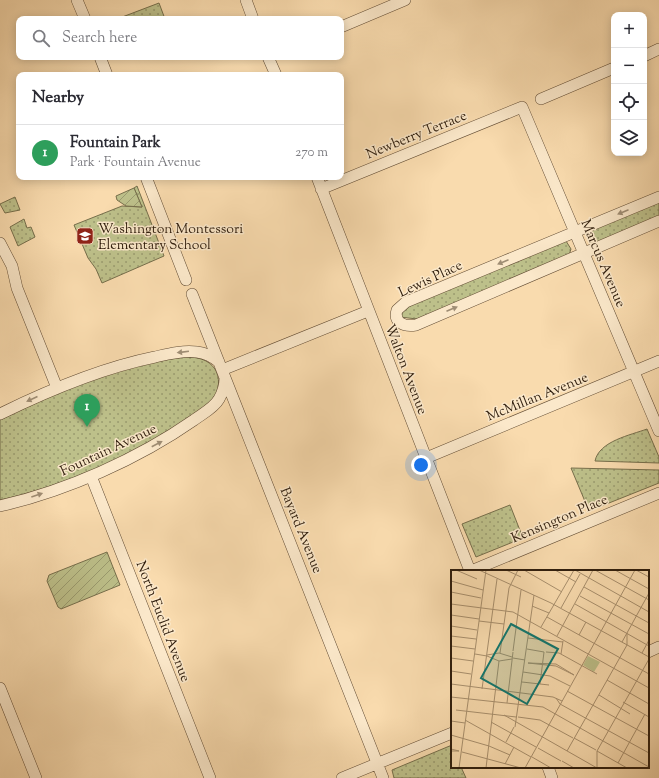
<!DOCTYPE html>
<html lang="en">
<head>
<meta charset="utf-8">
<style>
	:root { --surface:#fff; --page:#f2f2f3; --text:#2b2b33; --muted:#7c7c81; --line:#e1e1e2; --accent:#2563eb }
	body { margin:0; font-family:"Sorts Mill Goudy",serif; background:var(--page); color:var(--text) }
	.controls { position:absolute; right:12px; top:12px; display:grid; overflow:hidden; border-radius:8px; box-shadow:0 2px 10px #0003 }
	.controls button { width:36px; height:36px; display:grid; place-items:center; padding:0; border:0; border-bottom:1px solid var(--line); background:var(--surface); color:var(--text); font:20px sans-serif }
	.you { position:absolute; left:421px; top:465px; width:14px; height:14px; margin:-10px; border:3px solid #fff; border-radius:50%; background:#1a73e8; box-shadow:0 0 0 6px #1a73e833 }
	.badge { display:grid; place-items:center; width:26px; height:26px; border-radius:50%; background:var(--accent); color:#fff; font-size:13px; font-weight:700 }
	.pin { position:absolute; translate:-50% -33px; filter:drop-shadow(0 1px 2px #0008) }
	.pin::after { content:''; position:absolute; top:21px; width:14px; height:12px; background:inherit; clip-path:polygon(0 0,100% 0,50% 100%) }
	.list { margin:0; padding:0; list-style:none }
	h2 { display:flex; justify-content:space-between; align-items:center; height:52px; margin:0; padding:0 16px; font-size:17px }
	h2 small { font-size:13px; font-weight:400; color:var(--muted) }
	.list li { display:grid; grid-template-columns:26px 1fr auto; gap:12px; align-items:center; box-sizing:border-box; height:56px; padding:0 16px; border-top:1px solid var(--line) }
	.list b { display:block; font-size:15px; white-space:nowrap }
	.list p { margin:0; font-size:13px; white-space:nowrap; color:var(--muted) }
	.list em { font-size:13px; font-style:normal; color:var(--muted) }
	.icon { flex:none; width:22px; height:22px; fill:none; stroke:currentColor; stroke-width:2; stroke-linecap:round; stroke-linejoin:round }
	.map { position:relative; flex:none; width:659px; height:778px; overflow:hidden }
	.search { position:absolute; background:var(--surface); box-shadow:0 2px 10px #0003; left:16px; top:16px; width:328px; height:44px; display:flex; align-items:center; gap:10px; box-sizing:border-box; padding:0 14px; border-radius:8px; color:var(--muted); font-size:15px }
	.panel { position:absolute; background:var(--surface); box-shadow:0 2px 10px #0003; left:16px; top:72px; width:328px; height:108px; border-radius:8px }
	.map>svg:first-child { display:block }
	.grass { fill:url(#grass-dots); stroke:#766e4b }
	.garden { fill:url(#garden-furrows); stroke:#766e4b }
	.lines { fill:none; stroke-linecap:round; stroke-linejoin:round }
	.minor-casing { stroke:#624c34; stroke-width:12 }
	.minor { stroke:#fbe8ca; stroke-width:11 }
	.oneway { fill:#9f8d74 }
	.labels { text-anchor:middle; stroke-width:3; stroke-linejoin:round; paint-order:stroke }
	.street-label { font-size:14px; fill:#2f1d0c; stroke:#fbe8ca }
	.poi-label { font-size:14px; fill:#2f1d0c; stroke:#fbe8ca; text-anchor:start }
	.inset-road { fill:none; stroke:#a88f6d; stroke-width:1 }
	.view { fill:#0f766e; fill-opacity:0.15; stroke:#0f766e; stroke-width:2 }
	.inset-edge { fill:none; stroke:#2f1d0c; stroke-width:2 }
</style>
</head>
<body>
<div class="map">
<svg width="659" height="778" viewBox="0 0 659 778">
	<defs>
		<pattern id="grass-dots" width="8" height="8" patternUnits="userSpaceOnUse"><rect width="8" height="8" fill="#bdc08a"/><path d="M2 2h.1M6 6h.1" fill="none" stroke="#9a9b6f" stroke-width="1.8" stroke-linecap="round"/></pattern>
		<pattern id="garden-furrows" width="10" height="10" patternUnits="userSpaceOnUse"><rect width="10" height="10" fill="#bdc08a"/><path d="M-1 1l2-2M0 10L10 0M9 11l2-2" fill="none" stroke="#9a9b6f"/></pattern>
	</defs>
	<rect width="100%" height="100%" fill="#f9dbae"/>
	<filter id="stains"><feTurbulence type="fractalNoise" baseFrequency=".005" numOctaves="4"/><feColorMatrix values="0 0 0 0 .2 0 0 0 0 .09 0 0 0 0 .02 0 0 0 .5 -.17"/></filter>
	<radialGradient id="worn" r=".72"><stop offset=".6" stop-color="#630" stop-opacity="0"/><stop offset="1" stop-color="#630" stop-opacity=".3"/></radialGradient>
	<path class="grass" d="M159,3l6,16h-48z
		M137,186l27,70 -62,27 -6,-14 -8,-11 -14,-33 48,-19 20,1 -8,-19z
		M15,197l5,13 -15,3 -5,-9z
		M659,201v16l-64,27 -4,-2 -3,-10z
		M24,219l3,9 4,-1 4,10 -17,9 -8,-19z
		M566,241l5,8 -2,6 -152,64 -17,-2 5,-10z
		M186,357c11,0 22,2 29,12 5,8 5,21 -2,29 -8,10 -21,17 -31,24 -54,36 -119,64 -182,78v-80c58,-28 121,-56 186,-63z
		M647,429l12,28v6l-64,-2c4,-20 36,-26 52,-32z
		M571,468l88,2v13l-70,28z
		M510,505l13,33 -47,19 -14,-33z
		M452,745v22h9l5,11h-72l-2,-8z"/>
	<path class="garden" d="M134,188l8,19 -16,-1 -9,-6 -1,-4z
		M107,552l13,33 -59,24 -3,-2 -11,-26 2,-6z"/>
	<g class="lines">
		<defs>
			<path id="minor" d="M77,0l8,19
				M246,0l7,19
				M341,27l64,-27
				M644,56l15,-7
				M100,57l7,18
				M268,57l8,18
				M541,99l73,-31
				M146,177l40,103
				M317,177l153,394
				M321,189l201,-82 137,324
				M659,197l-253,105 -9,8c-4,13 8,17 19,15l243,-104
				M0,243l12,23 5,22 40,100
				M192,294l191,484
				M222,370l146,-59
				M0,414c49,-24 101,-46 155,-57 13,-3 28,-7 42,-5 8,1 16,5 22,10
				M426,458l233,-97
				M91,476l119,302
				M0,506c66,-15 138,-47 194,-86 8,-6 20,-12 25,-21 4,-7 6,-13 6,-21
				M471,571l188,-78
				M648,652l11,-5
				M0,688l36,90
				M548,767l4,11
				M342,778l110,-45"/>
		</defs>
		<use href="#minor" class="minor-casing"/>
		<use href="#minor" class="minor"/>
	</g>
	<defs><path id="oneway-solid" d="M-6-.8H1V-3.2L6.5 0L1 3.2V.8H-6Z"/></defs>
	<g class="oneway">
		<use href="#oneway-solid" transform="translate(623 212) rotate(157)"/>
		<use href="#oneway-solid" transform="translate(503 262) rotate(157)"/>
		<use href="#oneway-solid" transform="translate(452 309) rotate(-23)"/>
		<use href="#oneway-solid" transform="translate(183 352) rotate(173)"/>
		<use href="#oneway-solid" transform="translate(32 399) rotate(156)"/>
		<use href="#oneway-solid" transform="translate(157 444) rotate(-28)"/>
		<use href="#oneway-solid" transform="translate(37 495) rotate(-19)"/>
	</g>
	<defs>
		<symbol id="school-square" viewBox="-11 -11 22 22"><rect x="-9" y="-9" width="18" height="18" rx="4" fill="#8f2418" stroke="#fbe8ca"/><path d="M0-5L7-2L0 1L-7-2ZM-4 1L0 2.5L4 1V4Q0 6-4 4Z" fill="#fff"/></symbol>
	</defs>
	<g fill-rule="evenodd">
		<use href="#school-square" x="75" y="226" width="20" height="20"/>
	</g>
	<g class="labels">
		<g class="street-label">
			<text transform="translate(416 134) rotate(-22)" y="5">Newberry Terrace</text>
			<text transform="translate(604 263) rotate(67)" y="5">Marcus Avenue</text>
			<text transform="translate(430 278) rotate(-25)" y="5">Lewis Place</text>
			<text transform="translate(407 369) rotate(69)" y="5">Walton Avenue</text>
			<text transform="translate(537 396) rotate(-22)" y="5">McMillan Avenue</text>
			<text transform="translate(108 449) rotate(-25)" y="5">Fountain Avenue</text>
			<text transform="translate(559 518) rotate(-23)" y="5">Kensington Place</text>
			<text transform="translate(302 530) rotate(68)" y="5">Bayard Avenue</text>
			<text transform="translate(164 621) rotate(69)" y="5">North Euclid Avenue</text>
		</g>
		<g class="poi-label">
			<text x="98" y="233">Washington Montessori<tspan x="98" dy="16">Elementary School</tspan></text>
		</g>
	</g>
	<g transform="translate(451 570)">
		<rect width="198" height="198" fill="#f9dbae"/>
		<path d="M137,86l12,6 -6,10 -11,-7z" fill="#bdc08a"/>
		<path class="inset-road" d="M5,0l21,9M28,0l72,33 98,54M55,0l15,7M73,0l38,22M104,0l21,12M124,0l74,42M144,0l54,30M164,0l34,19M185,0l13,7M0,11l32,9M133,17l65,36M0,22l30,6M129,26l69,38M0,34l62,8 136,76M124,34l74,42M81,36l17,7M110,38l19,-34M0,45l28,4M96,47l102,57M28,51l25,3M0,56l26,4M90,57l33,-57M128,65l7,-13M0,66l25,3M106,66l36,-66M77,68l35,4M171,72l27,-49M0,76l24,3M76,79l17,3 -4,32M62,81l8,-61M95,82l13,1 38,21M49,83l9,-65 9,-18M191,83l7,-13M24,84l12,2M110,84l2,-13M36,85l12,-2 13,4M36,86l12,5 13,-2M0,88l22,3M62,88l12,2M77,93l28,1 18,11M77,93l28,3 18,9M0,101l20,3M72,102l27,4 20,10M156,110l42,24M71,112l27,3M0,114l102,13 9,4M31,119l15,-110M116,121l82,45M148,125l31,19M0,127l92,10 106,60M105,128l4,6 89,49M172,132l26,15M56,133l6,-51M5,140l60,7M53,145l93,53M67,147l22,3 33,18M14,150l66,37M0,151l14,2M40,152l45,25M64,157l19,-132M0,165l38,11M123,168l22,12M55,172l8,-15M38,176l21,9M87,178l23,13M0,179l8,2h-8M116,181l60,-106v-12M146,181l30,17M11,182l59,16M81,187l19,11M111,191l12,7M167,193l27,-49M54,194l9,-17M8,198l27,-198M35,198l13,-107M74,198l110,-198M146,198v-17l52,-92"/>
		<path class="view" d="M60,54l47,25 -31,55 -46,-26z"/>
		<rect width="198" height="198" class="inset-edge"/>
	</g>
	<rect width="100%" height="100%" filter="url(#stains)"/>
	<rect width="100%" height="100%" fill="url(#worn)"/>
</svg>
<div class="controls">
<button>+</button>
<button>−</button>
<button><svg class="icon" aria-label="locate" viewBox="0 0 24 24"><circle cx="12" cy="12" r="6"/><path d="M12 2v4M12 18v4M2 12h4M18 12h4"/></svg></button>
<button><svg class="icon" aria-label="layers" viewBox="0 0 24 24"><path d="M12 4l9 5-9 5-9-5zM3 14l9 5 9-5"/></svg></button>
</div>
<div class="you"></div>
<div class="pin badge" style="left:87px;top:427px;background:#2e9e5b">1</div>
<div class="search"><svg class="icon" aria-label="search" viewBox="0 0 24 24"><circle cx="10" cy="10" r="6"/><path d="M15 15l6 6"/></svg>Search here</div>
<section class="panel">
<h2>Nearby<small></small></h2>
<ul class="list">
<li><span class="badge" style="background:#2e9e5b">1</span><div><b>Fountain Park</b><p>Park · Fountain Avenue</p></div><em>270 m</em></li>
</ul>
</section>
</div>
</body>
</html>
